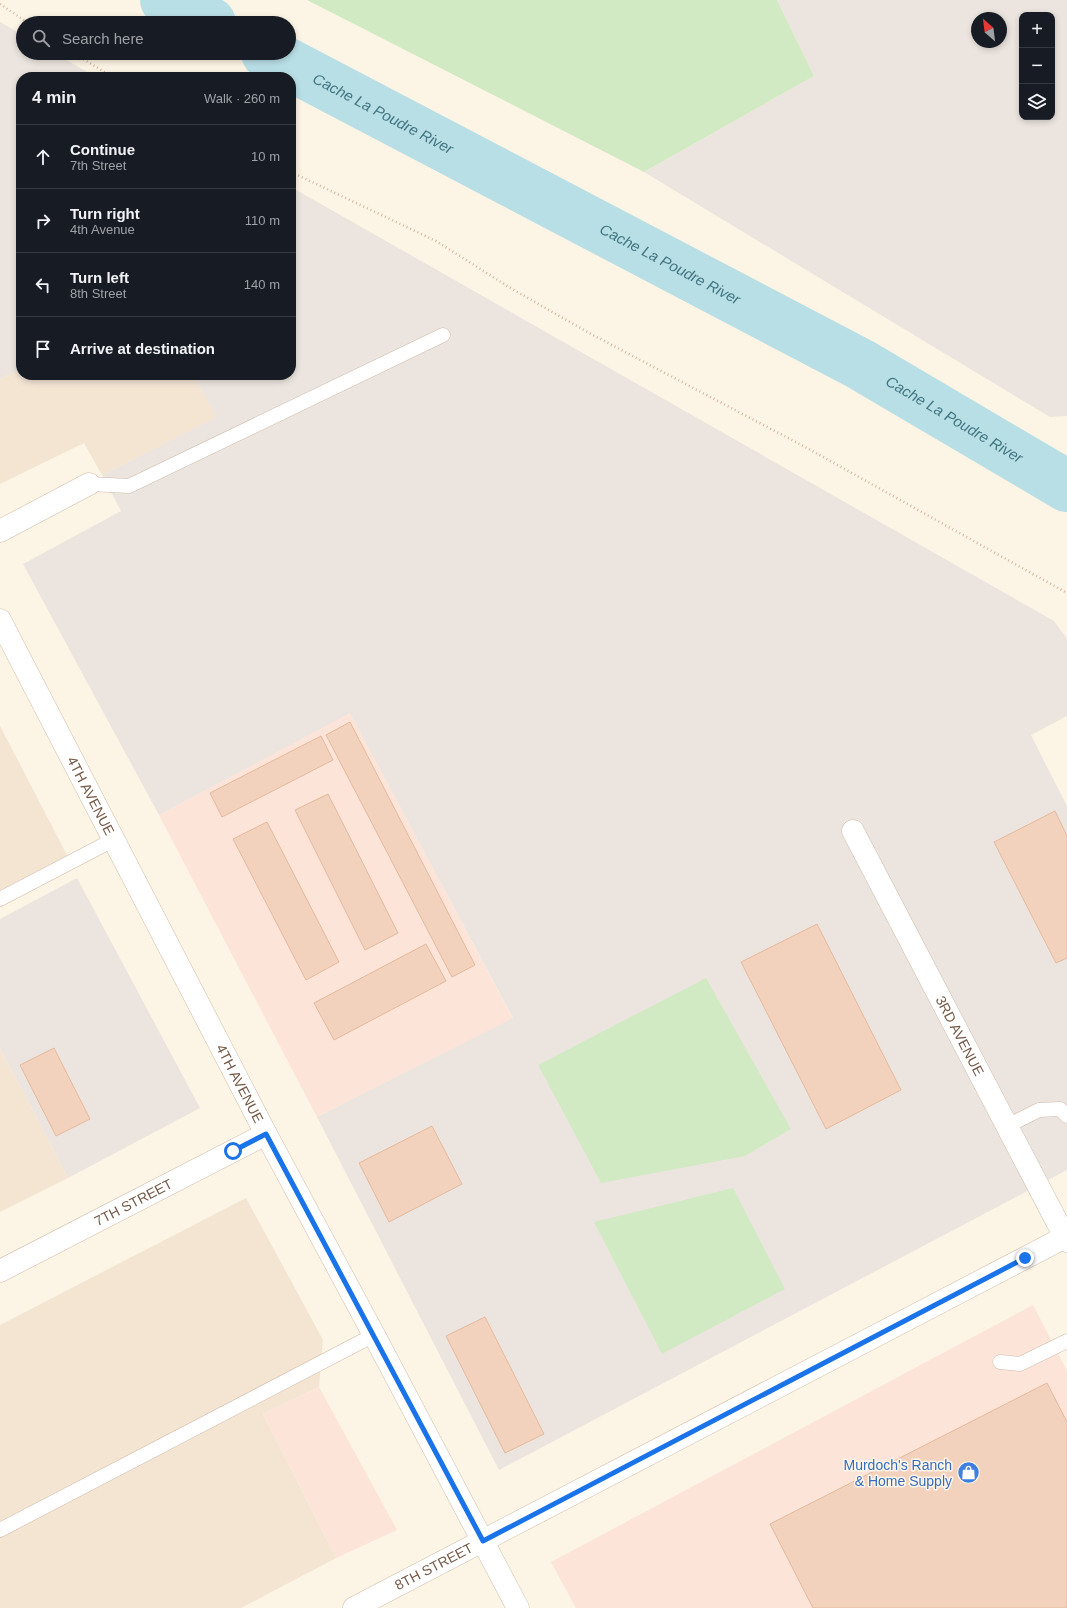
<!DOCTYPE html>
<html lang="en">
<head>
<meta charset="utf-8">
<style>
	:root { --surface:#171b24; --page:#20242c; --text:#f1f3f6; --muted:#9ea1a6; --line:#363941 }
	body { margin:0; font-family:Helvetica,sans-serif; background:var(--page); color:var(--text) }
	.controls { position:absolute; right:12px; top:12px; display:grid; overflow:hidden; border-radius:8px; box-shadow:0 2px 6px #0003 }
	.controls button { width:36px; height:36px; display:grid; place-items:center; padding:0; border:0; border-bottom:1px solid var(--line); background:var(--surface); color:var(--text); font:20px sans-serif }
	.compass { position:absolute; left:971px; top:12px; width:36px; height:36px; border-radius:50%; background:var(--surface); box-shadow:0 2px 6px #0003; rotate:332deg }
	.stop { position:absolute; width:12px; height:12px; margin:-9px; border:3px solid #1a73e8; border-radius:50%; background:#fff }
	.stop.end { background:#1a73e8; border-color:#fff; box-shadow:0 1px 4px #0008 }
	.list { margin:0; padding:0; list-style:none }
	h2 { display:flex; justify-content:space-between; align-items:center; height:52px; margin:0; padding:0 16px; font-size:17px }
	h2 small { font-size:13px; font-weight:400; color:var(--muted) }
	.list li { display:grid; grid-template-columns:26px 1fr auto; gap:12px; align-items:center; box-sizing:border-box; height:64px; padding:0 16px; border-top:1px solid var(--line) }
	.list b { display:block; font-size:15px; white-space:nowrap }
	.list p { margin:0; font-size:13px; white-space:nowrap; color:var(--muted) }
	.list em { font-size:13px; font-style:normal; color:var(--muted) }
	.icon { flex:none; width:22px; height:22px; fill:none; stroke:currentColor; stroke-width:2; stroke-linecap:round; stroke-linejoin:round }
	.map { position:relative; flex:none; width:1067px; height:1608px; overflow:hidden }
	.search { position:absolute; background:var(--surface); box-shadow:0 2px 6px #0003; left:16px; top:16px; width:280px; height:44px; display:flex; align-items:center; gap:10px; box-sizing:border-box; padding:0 14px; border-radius:22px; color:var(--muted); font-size:15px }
	.panel { position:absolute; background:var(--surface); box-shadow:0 2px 6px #0003; left:16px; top:72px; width:280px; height:308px; border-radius:16px }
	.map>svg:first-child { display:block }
	.residential { fill:#f4e5d3 }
	.commercial { fill:#fde4d8 }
	.industrial { fill:#ece5df; fill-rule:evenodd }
	.green { fill:#d2eac3 }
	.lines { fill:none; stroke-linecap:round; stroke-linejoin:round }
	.river { stroke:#b9dfe6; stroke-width:52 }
	.building { fill:#f2d2bc; stroke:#e5b99c }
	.lane-casing { stroke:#cebbab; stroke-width:15 }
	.street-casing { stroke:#cebbab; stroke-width:23 }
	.secondary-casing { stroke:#d3bdab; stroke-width:23 }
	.path { stroke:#d7b69f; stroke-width:2.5; stroke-dasharray:1 3; stroke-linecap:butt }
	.lane { stroke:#fff; stroke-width:14 }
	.street { stroke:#fff; stroke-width:22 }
	.secondary { stroke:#fff; stroke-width:22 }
	.route { stroke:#1a73e8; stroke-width:5 }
	.labels { text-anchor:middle; stroke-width:3; stroke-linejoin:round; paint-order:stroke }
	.street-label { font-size:14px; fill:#755a49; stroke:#fff7eb }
	.shop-label { font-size:14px; fill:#366cbe; stroke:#fff7eb; text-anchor:end }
	.water-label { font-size:15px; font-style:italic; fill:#407682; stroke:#fff7eb }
</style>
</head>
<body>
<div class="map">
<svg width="1067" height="1608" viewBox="0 0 1067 1608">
	<rect width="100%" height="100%" fill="#fcf4e4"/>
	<path class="residential" d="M21,369v6h172l25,42 -116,58 -18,-32 -84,41v-105z
		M0,726l68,131 -68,35z
		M0,1048l68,130 -68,34z
		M246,1198l77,142 -4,47 -56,27 73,144 -95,50h-241v-283z"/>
	<path class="commercial" d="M350,712l163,307 -196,98 -158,-302z
		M1033,1305l34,66v237h-491l-25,-46z
		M319,1387l78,143 -61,28 -73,-144z"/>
	<path class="industrial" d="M777,0h290v416l-17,1 -406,-245 170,-96zM1022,15h30v102h-30zM977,18h24v24h-24z
		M0,22l23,13v18h31l42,24h-75v292l-21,10z
		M291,187l763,434 13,18v77l-36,19 36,71v364l-568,300 -182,-353 196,-99 -163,-305 -191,102 -136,-251 98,-53 -19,-36 115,-58 -24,-42h98z
		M77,878l123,230 -132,70 -68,-130v-129z"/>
	<path class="green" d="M307,0h470l37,76 -170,96z
		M706,978l85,151 -46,27 -144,27 -63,-118z
		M733,1188l52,101 -123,65 -68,-132z"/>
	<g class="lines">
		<g class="river">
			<path d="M166,0l44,23"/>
			<path id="s1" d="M267,53l593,311 207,122"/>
		</g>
	</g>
	<path class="building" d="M350,722l125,243 -23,12 -126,-242z
		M321,736l12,24 -111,57 -12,-24z
		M328,794l70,139 -33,17 -70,-140z
		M1055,811l12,25v122l-11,5 -62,-121z
		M267,822l72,140 -33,18 -73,-141z
		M817,924l84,166 -75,39 -85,-167z
		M426,944l20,37 -112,59 -20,-37z
		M54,1048l36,71 -34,17 -36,-71z
		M432,1126l30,58 -73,38 -30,-59z
		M485,1317l59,117 -39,19 -59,-117z
		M1047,1383l20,39v186h-254l-43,-84z"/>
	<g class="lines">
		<defs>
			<path id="lane" d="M89,484l40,2 314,-151
				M0,899l113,-59
				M1007,1126l32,-16 21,-1 7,7
				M1000,1362l20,2 47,-23
				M0,1530l374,-195"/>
			<g id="street">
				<path d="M0,531l89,-47"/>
				<path id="s2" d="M853,831l214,410"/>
				<path id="s3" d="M0,1271l266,-137"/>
			</g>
			<g id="secondary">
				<path id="s4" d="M0,620l266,514 108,201 144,273"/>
				<path id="s5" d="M354,1608l713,-372"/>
			</g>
		</defs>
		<use href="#lane" class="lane-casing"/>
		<use href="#street" class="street-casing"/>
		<use href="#secondary" class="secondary-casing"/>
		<path class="path" d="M0,4l28,19
			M73,53l40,24
			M291,172l145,69 76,48 79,45 216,114 260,145"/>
		<use href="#lane" class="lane"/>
		<use href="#street" class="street"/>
		<use href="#secondary" class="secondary"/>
	</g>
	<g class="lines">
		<path class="route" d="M233,1151l33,-17 217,407 542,-283"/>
	</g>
	<defs>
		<symbol id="shop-disc" viewBox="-11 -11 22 22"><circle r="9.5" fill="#3f7fe0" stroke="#fff7eb"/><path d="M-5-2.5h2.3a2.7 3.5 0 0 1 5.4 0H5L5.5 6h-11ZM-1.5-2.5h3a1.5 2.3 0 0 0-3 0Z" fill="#fff"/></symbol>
	</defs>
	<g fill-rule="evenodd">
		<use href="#shop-disc" x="956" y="1460" width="25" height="25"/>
	</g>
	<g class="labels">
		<g class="street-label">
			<text dy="5" stroke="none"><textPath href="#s4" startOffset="198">4TH AVENUE</textPath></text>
			<text dy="5" stroke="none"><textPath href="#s2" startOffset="231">3RD AVENUE</textPath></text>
			<text dy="5" stroke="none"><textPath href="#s4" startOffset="522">4TH AVENUE</textPath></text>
			<text dy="5" stroke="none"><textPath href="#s3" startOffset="150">7TH STREET</textPath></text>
			<text dy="5" stroke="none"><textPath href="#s5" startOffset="90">8TH STREET</textPath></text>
		</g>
		<g class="shop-label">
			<text x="952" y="1470">Murdoch's Ranch<tspan x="952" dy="16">&amp; Home Supply</tspan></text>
		</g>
		<g class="water-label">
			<text dy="5" stroke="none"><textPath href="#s1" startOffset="131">Cache La Poudre River</textPath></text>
			<text dy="5" stroke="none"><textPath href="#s1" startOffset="455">Cache La Poudre River</textPath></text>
			<text dy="5" stroke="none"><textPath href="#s1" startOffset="779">Cache La Poudre River</textPath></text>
		</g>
	</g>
</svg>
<div class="controls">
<button>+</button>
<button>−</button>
<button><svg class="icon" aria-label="layers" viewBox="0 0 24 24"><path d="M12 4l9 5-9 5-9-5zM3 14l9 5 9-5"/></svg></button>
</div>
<svg class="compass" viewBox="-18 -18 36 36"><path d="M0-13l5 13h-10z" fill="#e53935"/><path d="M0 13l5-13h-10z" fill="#9ea1a6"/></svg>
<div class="stop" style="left:233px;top:1151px"></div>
<div class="stop end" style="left:1025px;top:1258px"></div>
<div class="search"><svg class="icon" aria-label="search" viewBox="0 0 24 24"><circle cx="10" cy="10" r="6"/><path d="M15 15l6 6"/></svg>Search here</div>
<section class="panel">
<h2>4 min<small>Walk · 260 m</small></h2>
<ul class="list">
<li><svg class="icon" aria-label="ahead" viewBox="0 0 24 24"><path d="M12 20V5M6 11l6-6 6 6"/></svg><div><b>Continue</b><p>7th Street</p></div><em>10 m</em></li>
<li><svg class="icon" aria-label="right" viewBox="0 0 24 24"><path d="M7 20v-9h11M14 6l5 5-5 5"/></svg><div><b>Turn right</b><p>4th Avenue</p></div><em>110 m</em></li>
<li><svg class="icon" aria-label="left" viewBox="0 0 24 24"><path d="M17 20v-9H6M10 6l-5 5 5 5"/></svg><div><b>Turn left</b><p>8th Street</p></div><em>140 m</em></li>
<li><svg class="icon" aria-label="arrive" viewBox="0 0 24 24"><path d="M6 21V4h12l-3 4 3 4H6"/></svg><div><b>Arrive at destination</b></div></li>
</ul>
</section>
</div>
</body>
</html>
